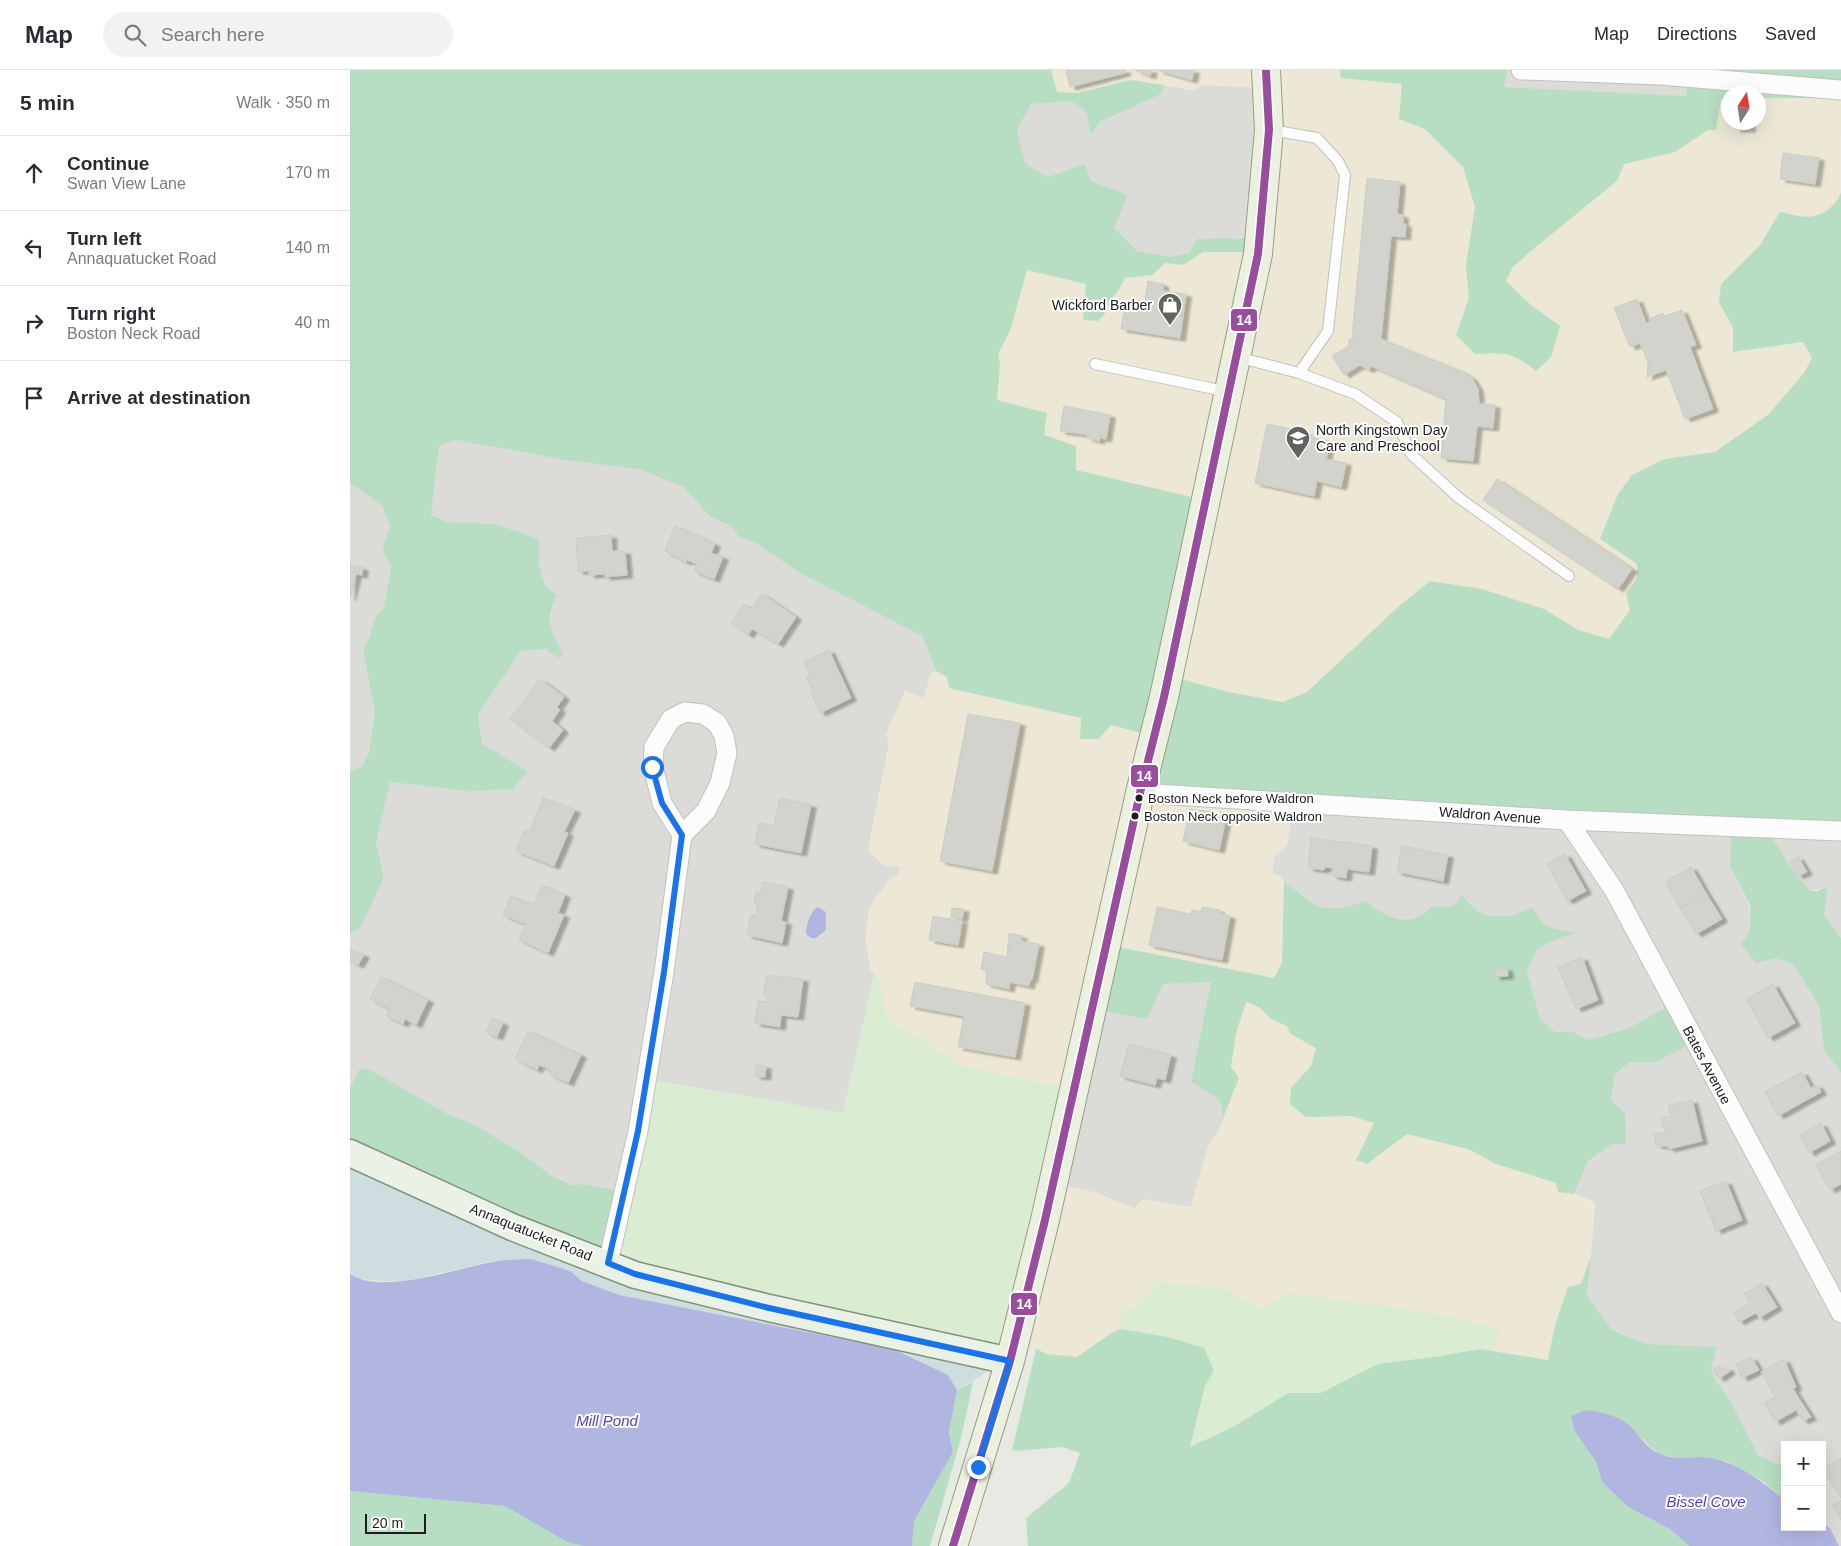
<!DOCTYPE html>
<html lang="en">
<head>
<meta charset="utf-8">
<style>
	:root { --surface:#fff; --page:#f2f2f3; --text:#2b2b33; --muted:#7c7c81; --line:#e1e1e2 }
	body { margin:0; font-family:Helvetica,sans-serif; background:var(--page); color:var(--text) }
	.controls { position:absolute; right:15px; bottom:15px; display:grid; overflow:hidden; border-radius:0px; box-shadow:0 5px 20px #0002 }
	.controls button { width:45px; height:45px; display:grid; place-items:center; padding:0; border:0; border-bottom:1px solid var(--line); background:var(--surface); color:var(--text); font:25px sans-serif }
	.compass { position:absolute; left:1371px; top:15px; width:45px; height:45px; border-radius:50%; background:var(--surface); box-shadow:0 5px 20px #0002; rotate:12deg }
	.scale { position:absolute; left:15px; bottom:12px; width:61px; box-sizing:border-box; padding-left:5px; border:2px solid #1b1b1b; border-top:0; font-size:14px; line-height:18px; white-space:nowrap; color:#1b1b1b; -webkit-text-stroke:4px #fff; paint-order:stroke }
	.stop { position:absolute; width:15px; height:15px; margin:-11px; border:4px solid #1a73e8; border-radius:50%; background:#fff }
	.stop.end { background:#1a73e8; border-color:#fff; box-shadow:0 1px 5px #0008 }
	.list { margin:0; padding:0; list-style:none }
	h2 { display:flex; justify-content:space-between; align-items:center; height:65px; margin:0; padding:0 20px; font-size:21px }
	h2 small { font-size:16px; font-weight:400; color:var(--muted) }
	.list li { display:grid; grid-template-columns:32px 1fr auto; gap:15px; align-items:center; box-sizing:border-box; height:75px; padding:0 20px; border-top:1px solid var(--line) }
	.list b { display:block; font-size:19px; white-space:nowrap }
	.list p { margin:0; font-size:16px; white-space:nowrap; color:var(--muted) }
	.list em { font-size:16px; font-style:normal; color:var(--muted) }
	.icon { flex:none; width:28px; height:28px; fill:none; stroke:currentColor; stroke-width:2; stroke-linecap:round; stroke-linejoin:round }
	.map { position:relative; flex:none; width:1491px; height:1476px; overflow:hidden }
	header { display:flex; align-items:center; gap:30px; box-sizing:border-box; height:70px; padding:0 25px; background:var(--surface); border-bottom:1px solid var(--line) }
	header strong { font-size:24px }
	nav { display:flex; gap:28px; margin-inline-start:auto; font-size:18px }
	.search { width:350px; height:45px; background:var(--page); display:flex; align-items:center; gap:12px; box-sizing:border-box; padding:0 18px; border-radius:28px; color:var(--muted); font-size:19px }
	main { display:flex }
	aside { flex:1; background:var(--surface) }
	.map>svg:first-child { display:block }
	.residential { fill:#dbdcd8 }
	.commercial { fill:#ece8d5 }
	.farmland { fill:#daedd3 }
	.forest { fill:#b7ddc3 }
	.wetland { fill:#cedee0 }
	.water { fill:#b1b6e1 }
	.building { fill:#d1d3cc; stroke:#cccdc4; filter:url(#shadow) }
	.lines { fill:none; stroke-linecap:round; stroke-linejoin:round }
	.lane-casing { stroke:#c1c2bf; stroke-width:12 }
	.street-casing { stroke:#c1c2bf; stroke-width:21 }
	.secondary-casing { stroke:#81947a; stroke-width:29 }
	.primary-casing { stroke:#949f80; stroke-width:30 }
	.lane { stroke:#fbfcfb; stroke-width:10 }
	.street { stroke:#fbfcfb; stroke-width:19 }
	.secondary { stroke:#eaf2e7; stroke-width:26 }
	.primary { stroke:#ecf0e1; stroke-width:28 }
	.bus-1-casing { stroke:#fff; stroke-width:11 }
	.bus-1 { stroke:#994d9d; stroke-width:8 }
	.route { stroke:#1a73e8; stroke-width:6 }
	.bus-dot { fill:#1b1b1b; stroke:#fff; stroke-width:2 }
	.labels { text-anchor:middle; stroke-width:4; stroke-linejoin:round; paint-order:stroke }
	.bus-label { font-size:13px; fill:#1b1b1b; stroke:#fff; text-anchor:start }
	.poi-label { font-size:14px; fill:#1b1b1b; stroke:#fff; text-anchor:end }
	.street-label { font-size:14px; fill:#1b1b1b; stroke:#fff }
	.water-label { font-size:15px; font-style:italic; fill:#553fb3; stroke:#fff }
	.line-badge { stroke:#fff; stroke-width:2 }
	.badge-label { font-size:14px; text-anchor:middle; font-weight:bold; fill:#fff }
</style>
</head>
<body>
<header>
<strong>Map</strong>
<div class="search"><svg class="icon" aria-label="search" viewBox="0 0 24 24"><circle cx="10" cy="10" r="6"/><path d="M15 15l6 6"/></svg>Search here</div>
<nav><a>Map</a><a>Directions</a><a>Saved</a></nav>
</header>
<main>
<aside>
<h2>5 min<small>Walk · 350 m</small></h2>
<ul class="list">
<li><svg class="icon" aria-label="ahead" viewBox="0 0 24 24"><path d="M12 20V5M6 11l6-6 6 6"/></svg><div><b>Continue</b><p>Swan View Lane</p></div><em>170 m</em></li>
<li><svg class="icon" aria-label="left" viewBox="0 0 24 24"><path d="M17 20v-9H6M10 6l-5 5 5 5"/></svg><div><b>Turn left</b><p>Annaquatucket Road</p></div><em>140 m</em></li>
<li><svg class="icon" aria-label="right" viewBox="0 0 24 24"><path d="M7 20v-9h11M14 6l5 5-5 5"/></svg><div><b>Turn right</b><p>Boston Neck Road</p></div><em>40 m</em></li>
<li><svg class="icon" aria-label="arrive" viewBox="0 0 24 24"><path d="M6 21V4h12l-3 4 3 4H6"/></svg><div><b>Arrive at destination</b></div></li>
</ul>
</aside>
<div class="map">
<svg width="1491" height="1476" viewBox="0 0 1491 1476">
	<defs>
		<filter id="shadow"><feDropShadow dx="5.5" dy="3" stdDeviation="1" flood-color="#0004"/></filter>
	</defs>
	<rect width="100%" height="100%" fill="#e7eae2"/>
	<path class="residential" d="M1157,0h179l2,26 -185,-9z
		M814,15l28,5 12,-5 54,2 -9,145 -2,6 -8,-1 -67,20 -35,-6 -24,-23 14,-33 -36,-14 -6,-16 -37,12 -23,-14 -8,-33 14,-26 40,-3 15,11 5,23 9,-13 61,-28z
		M106,370l110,20 72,9 46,18 26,30 21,9 8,11 15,5 46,31 122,63 14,35 -5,2 -7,25 -35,46 -21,106 32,17 -57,246 -198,-34 -23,112 -39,-7 -11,1 -20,-9 -31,-23 -51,-31 -19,-6 -30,-16 -71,-12v-154l11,-7 23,-50 -8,-34 14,-61 77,9 61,-19 -46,-29 -4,-29 43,-63 25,-2 16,5 -11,-23v-39l-10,-14 -2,-18 -43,-36 -48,-2 -17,-7 8,-69z
		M0,413l32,21 8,23 -8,22 9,18 -7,41 -9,10 -7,24 -5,7 12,64 -7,43 -7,11 -11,4z
		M944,733l437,25 -1,38 19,39 1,25 25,28 19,7 25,41 5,43 17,24v473h-2l-9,-18 -8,-6v-77h-37v17l-6,3 -21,-10 -28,-55 -16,-22 -3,-9 6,-22 -70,-3 -35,-14 -25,-33 8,-94 -20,-10 13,-32 24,-17 -1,-43 4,-27 15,-12h26l16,-58 -45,25 -39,11 -15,-8h-18l-15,-14 -13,-46 10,-23 25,-12 14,-4 -25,-4 -11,-8 -7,-14 -9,6 -25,3 -18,-2 -28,-8 -22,1 -9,10 -12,3 -25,-4 -20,-15 -25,9 -18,-1 -38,-27 -3,-5 -9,-4 2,-17z
		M1416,758l75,2v108l-17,-23 4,-29 -17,5 -15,-16z
		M861,912l-20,100 29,18 3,14 -7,23 -7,7 -18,64 -48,-9 -8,10 -38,-16 -42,-10 37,-174 71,-25z"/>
	<path class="commercial" d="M701,0h289l1,8 62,6 -4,35 26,10 38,38 12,40 -9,58 3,33 -13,37 19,19 28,-2 23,10 10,8 17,-51 -22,-14 -26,-23 7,-14 20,-18 85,-69 7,-17 51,-12 33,-22 13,-30 7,-1v23h30l1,-24h82l-1,101 -19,17 -13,2 -28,-6 -20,33 -39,40 -2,18 14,24v25l70,-10 9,16 -8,15 -35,41 -54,39 -50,7 -33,15 -14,19 -18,44 37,26v15l-11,14 4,17 -21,29 -31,-9 -34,-21 -146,-2 -91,85 -24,10 -55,-10 -59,-16 27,-178 -121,-28 1,-24 -32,-11 -47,-35 3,-35 -2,-11 12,-23 17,-61 59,14 -3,36 21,-5 6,-16 7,-6 8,-15 27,-3 13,-12 18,2 20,-13h44l11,-164 -54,-3 -12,5 -62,-10 -52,13 -21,-1z
		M586,601l11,6 2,11 132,30 -1,21 31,-14 39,10 144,68 -7,43 -13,11 -2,16 9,4 3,5 -2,81 -8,15 -166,-32 -37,144 -111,-25 -71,-45 -12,-45 -6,-3 -6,-33 4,-31 22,-31 6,-2 3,-8 -16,-1 -16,-16 21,-106 -3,-10 19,-43 19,7 7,-25z
		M895,932l14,5 12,12 16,7 4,8 26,14 -6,18 -20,22 15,29 45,-1 24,7 -19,38 11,3 40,-30 61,15 28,15 60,19 18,11 21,8 -4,54 -10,28 -26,41 -7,35 -55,-11 8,-19 -29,-8 -46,-10 -165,-3 -36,-20 -67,-7 -21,24 -16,6v17l-8,3 -36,25 -30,-3 -33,-15 41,-156 42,10 38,15 8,-9 48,8 18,-64 12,-16 15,-94z"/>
	<path class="farmland" d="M524,904l3,1 12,45 71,45 111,25 -63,267 -389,-90 -6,-20 32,-168 198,34z
		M808,1212l67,7 36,20 28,-16 137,19 46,10 29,8 -8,19 17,4 -30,-4 -39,7 -63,8 -57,29h-33l-53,33 -45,21 15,-61 9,-16 -10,-22 -36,-11 -47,-8v-17l16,-6z"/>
	<path class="forest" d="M0,0h701l6,22 21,1 52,-13 34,5 -3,9 -61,28 -9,13 -5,-23 -15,-11 -40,3 -14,26 8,33 23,14 37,-13 6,17 37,14 -14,33 23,23 35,6 18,-5 7,-13 50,-1v14h-44l-20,13 -18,-2 -13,12 -27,3 -8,15 -7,6 -6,16 -6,6 -15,-1 3,-36 -59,-14 -17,61 -12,23 2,11 -3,35 50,13 -3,22 32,11v24l120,28 -26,178 58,16 55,10 24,-10 91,-85 32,-26 52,8 62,20 34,21 31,9 21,-29 -4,-17 11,-15v-14l-37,-25 18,-45 14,-19 33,-16 50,-7 54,-38 35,-41 8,-15 -9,-16 -70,10v-25l-14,-24 2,-19 39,-39 20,-33c19,4 34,10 50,-4 5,-5 9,-8 11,-16v638l-75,-2 30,47 15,16h6l11,-5 -4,29 17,23v135l-17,-23 -5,-44 -25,-41 -19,-7 -19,5 -15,-18 9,-15v-25l-20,-39 1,-38 -577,-37 -5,-56 -38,-10 -12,14h-19l1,-21 -132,-30 -2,-11 -11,-6 -14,-35 -122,-63 -46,-31 -15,-5 -8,-11 -21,-9 -26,-30 -46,-18 -72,-9 -110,-20 -17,6 -8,69 17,7 48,2 40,14 3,4c0,20 -2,42 18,53 -13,24 -6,36 6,59l-5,4 -12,-9 -25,2 -43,63 4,29 46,29 -16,17 -45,2 -77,-9 -14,61 8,34 -23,50 -11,7v-163l11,-4 7,-11 7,-43 -12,-64 5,-7 7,-24 9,-10 7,-41 -9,-18 8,-22 -8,-22 -32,-22z
		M990,0h167l-3,17 183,9 -1,-26h155v28h-82l-1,-6h-30v7l-7,1 -5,30h-8l-33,22 -51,12 -7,17 -85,69 -20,18 -6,13 25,24 29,21 -9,31 -15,14c-23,-19 -32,-19 -61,-17l-19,-19 13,-37 -3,-33 9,-58 -12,-40 -38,-38 -26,-10 3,-35 -61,-6z
		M934,812c36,25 37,35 81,19 21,16 45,29 66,6l22,-1 9,-11c5,5 13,17 21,19 15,5 37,1 50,-7 11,24 21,22 44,26l-15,4 -25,12 -10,23 13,46 15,14h18l15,8 39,-11 45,-25 16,41 -32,17h-26l-15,12 -4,27 14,12 1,31h-14l-24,17 -14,33 -16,-2 -2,-9 -60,-19 -28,-15 -61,-15 -40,30 -11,-4 18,-37 -23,-7 -45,1 -16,-13 1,-16 20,-22 5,-18 -25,-14 -4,-8 -16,-7 -12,-12 -13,-5 -10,31 -5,34 8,11 -20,51 4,-15 -3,-14 -29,-18 20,-100 -48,2 -16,35 -55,-10 16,-64 166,33 8,-15z
		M17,998l84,48 19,6 51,31 31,23 20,9 11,-1 39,7 -13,70 -259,-111v-62l9,-18z
		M1241,1186l-4,40 25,34 35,14 70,3 -6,22 3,9 16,22 28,55 21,10 6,-3v39l-21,-19 -38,-21 -24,-4 -23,1 -21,-4 -31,-30 -41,-14 -15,7 3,13 22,32 6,20 26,25 42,22 19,17h-661l-2,-28 43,-35 11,-30 -18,-6 -50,4 24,-102 11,5 30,3 36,-25 8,-3 47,8 36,11 10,22 -9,16 -15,61 45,-21 53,-33h33l57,-29 63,-8 39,-7 68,11 7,-35 13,-38 13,-3z
		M623,1312l-12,56 -31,108h-18l1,-25 40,-69 -4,-19 8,-43z
		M0,1421l155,15 62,36 17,4h-234z"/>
	<path class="wetland" d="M0,1080l242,106 402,107 -14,14 -23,13 -9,-15 -329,-80 -37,-14 -12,-10 -77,-10 -91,21 -45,-3 -7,-5z"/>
	<path class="water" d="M468,837l8,5v18l-10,8h-5l-5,-4c0,-9 4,-23 12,-27z
		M181,1189l39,12 12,10 37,14 274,54 55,26 9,15 -8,43 4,19 -39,69 -2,25h-328l-17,-4 -62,-36 -155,-15v-217c32,22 106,-6 143,-12 12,-3 25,-2 38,-3z
		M1236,1340c14,2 31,5 43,15 9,8 19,25 31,29 14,6 27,3 42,3 30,1 62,25 83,44v26h37v-5l8,6 9,18h-150l-19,-17 -42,-22 -26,-25 -6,-20 -22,-32 -3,-14z"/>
	<path class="building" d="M716,0h59v3l-55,14z
		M785,0h17l-2,6z
		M807,0h37l-2,10z
		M1385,52h15v7h-15z
		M1433,83l36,5 -4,26 -35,-5z
		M1017,108l33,4 -3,32 6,1v9h3l-1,13 -14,-1 -10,103 80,32 11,7 6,11 1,15 16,1 -2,23 -16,-2 -4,35 -32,-3 5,-59 -75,-33 -2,4 -9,-5 -16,10 -12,-19 17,-10v-7h4l-1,-3z
		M798,211l15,3v7l23,3 -6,44 -59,-9 4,-24 19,2z
		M1287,229l9,24 6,-2 -1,-3 12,-5 2,3 17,-6 14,35 -6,2 23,62 -28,10 -19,-49 -19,7 1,-14 -8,-20 -10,4 -16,-39z
		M714,336l46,9 -4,24 -6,-1 -1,3 -12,-3 1,-3 -28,-4z
		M917,354l39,8 -3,11 4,1 2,-7 21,4 -4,18 20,4 -5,24 -24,-6 -3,15 -59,-13z
		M1147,409l135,90 -14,20 -135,-89z
		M325,456l40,18 -4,9 12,4 -9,22 -20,-8 3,-7 -10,-4 -1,2 -21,-11z
		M261,465l1,16h13l2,24 -22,2v-3l-16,1v-4h-11l-2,-33z
		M0,494l13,4 -1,7 -6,-1 -6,24z
		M412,524l34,23 -18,27 -26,-15 -4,6 -17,-12 13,-19 8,5z
		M479,580l22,48 -31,15 -9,-20 2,-1 -7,-15 4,-1 -6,-14z
		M190,609l24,18 -7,10 3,3 -8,11 11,9 -14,18 -39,-29z
		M618,644l52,9 -28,148 -52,-10z
		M193,728l32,12 -11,22 4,1 -14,33 -38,-15 8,-21 6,2z
		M430,728l31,7 -10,48 -46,-9 4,-21 15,3z
		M840,739l37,5 -8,36 -36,-9z
		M961,768l61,8 -3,26 -22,-3 -1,9 -14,-2 1,-8 -8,-1 -1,3 -16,-2z
		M1052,776l46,9 -5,26 -46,-9z
		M1215,784l21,37 -19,10 -20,-37z
		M1448,787l9,15 -9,4 -8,-14z
		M1341,797l15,26 -26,15 -15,-26z
		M413,812l25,5 -7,34 5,1 -4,21 -35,-8 4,-20h5l2,-10 -4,-1 2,-12 4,1z
		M192,815l23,10 -7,18 6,2 -16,38 -29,-13 7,-16 -23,-9 8,-19 23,9z
		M1356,823l16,26 -26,15 -16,-26z
		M807,837l34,7 1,-4 9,2 1,-5 17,3v3l11,3 -8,44 -73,-15z
		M602,838l12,1 -2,10 -11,-2z
		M583,846l29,5 -4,24 -29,-5z
		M659,863l13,3 -1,5 18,3 -7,36 -2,-1 -1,7 -19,-4 -1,7 -23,-5 1,-14 -6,-1 3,-17 23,5z
		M0,879l14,6 -6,10 -8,-4z
		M1232,887l16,43 -22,9 -18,-42z
		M1157,898l1,8 -13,1v-8z
		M417,905l36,4 -5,38 -17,-2 -1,12 -25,-4 3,-22 9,1 1,-6 -5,-1z
		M31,907l47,23 -12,25 -11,-6 -2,5 -17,-8 4,-7 -20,-10z
		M565,912l110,21 -10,54 -57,-10 6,-31 -54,-10z
		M1423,914l22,39 -27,15 -22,-39z
		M142,948l11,5 -6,14 -11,-5z
		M178,961l53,24 -13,28 -19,-9 2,-4 -12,-5 -2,5 -22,-11z
		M779,974l42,11 -6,25 -8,-2 -2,7 -35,-9z
		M406,995l10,1 -1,11 -10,-1z
		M1452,1002l9,16 6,-3 4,7 -43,24 -13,-24z
		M1342,1030l10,41 -33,8v-2l-13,-2 -2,-10 11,-3 -4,-14 10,-2 -3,-10z
		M1471,1053l9,18 -21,12 -9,-18z
		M1491,1081v33l-11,6 -14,-25z
		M1376,1111l16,39 -26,11 -16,-40z
		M1412,1213l15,24 -18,11 -3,-5 -17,9 -5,-8 16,-12 -6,-8z
		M1399,1288h3l7,12 -17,8 -6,-14z
		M1434,1289l12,28 -3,2 18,28 -8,4 -7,-11 -21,12 -11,-19 11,-6 -14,-25z
		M1369,1296l3,4 4,-3 4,4 -11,8 -6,-9z
		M1491,1388v40l-18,-29z
		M1491,1430v20l-9,-14z"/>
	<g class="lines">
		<defs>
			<path id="lane" d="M921,60l46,8 21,23 7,14 -17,156 -29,42
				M887,287l62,16 56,21 42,28 14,32 48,44 110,78
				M745,294l134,28"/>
			<path id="street" d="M1171,0l140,5 180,15
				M790,723l427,27 274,11
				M1217,750l47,70 227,423
				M258,1193l30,-132 26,-159 18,-137 -20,-32 -9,-36 1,-20 17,-28 14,-7 18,2 14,9 7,13 3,17 -7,30 -14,28 -24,24"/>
			<path id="secondary" d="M0,1083l162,74 123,48 134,33 241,53"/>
			<path id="primary" d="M603,1476l57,-185 35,-141 95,-427 24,-96 94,-443 11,-124 -3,-60"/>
		</defs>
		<use href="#lane" class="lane-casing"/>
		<use href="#street" class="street-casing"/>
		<use href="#secondary" class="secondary-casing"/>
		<use href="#primary" class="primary-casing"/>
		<use href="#lane" class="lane"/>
		<use href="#street" class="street"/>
		<use href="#secondary" class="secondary"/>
		<use href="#primary" class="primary"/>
		<defs>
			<path id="bus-1" d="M603,1476l57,-185 35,-141 95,-427 24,-96 94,-443 11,-124 -3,-60"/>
		</defs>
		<use href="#bus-1" class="bus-1-casing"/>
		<use href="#bus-1" class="bus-1"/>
	</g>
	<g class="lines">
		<path class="route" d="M302,697l10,36 20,32 -18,137 -26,159 -30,132 27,11 134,34 241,53 -32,106"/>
	</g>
	<defs>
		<symbol id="shop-pin" viewBox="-11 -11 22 30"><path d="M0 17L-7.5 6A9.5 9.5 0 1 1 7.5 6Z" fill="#626361" stroke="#fff"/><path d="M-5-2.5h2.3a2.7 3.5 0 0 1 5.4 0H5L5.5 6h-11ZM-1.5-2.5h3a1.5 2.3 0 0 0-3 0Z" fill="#fff"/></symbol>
		<symbol id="school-pin" viewBox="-11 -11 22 30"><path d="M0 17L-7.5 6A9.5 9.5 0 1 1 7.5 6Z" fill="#626361" stroke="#fff"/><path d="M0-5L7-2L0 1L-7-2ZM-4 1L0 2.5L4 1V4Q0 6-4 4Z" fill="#fff"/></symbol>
	</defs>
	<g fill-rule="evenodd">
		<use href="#shop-pin" x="806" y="221" width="28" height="38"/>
		<use href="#school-pin" x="934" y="354" width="28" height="38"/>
	</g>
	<g class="bus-dot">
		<circle cx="789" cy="728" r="4.5"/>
		<circle cx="785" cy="746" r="4.5"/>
	</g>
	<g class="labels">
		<g class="bus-label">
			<text x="798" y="733">Boston Neck before Waldron</text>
			<text x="794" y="751">Boston Neck opposite Waldron</text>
		</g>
		<g class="poi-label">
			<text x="802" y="240">Wickford Barber</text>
			<text x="966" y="365" text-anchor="start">North Kingstown Day<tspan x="966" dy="16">Care and Preschool</tspan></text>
		</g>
		<g class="street-label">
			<text transform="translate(1140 745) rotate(4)" y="5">Waldron Avenue</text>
			<text transform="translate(1357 995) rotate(62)" y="5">Bates Avenue</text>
			<text transform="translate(181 1162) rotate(22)" y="5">Annaquatucket Road</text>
		</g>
		<g class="water-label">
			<text x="257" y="1356">Mill Pond</text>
			<text x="1356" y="1437">Bissel Cove</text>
		</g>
	</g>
	<g class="line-badge">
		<rect x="880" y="238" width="28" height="24" rx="5" fill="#994d9d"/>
		<rect x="780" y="694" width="29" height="24" rx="5" fill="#994d9d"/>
		<rect x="660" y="1222" width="28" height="24" rx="5" fill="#994d9d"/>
	</g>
	<g class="badge-label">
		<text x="894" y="255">14</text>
		<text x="794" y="711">14</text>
		<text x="674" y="1239">14</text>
	</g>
</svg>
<div class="controls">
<button>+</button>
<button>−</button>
</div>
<svg class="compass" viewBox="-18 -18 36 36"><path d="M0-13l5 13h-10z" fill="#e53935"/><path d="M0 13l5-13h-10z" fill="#7c7c81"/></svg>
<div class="scale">20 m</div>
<div class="stop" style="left:302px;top:697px"></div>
<div class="stop end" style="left:628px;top:1397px"></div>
</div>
</main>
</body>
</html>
